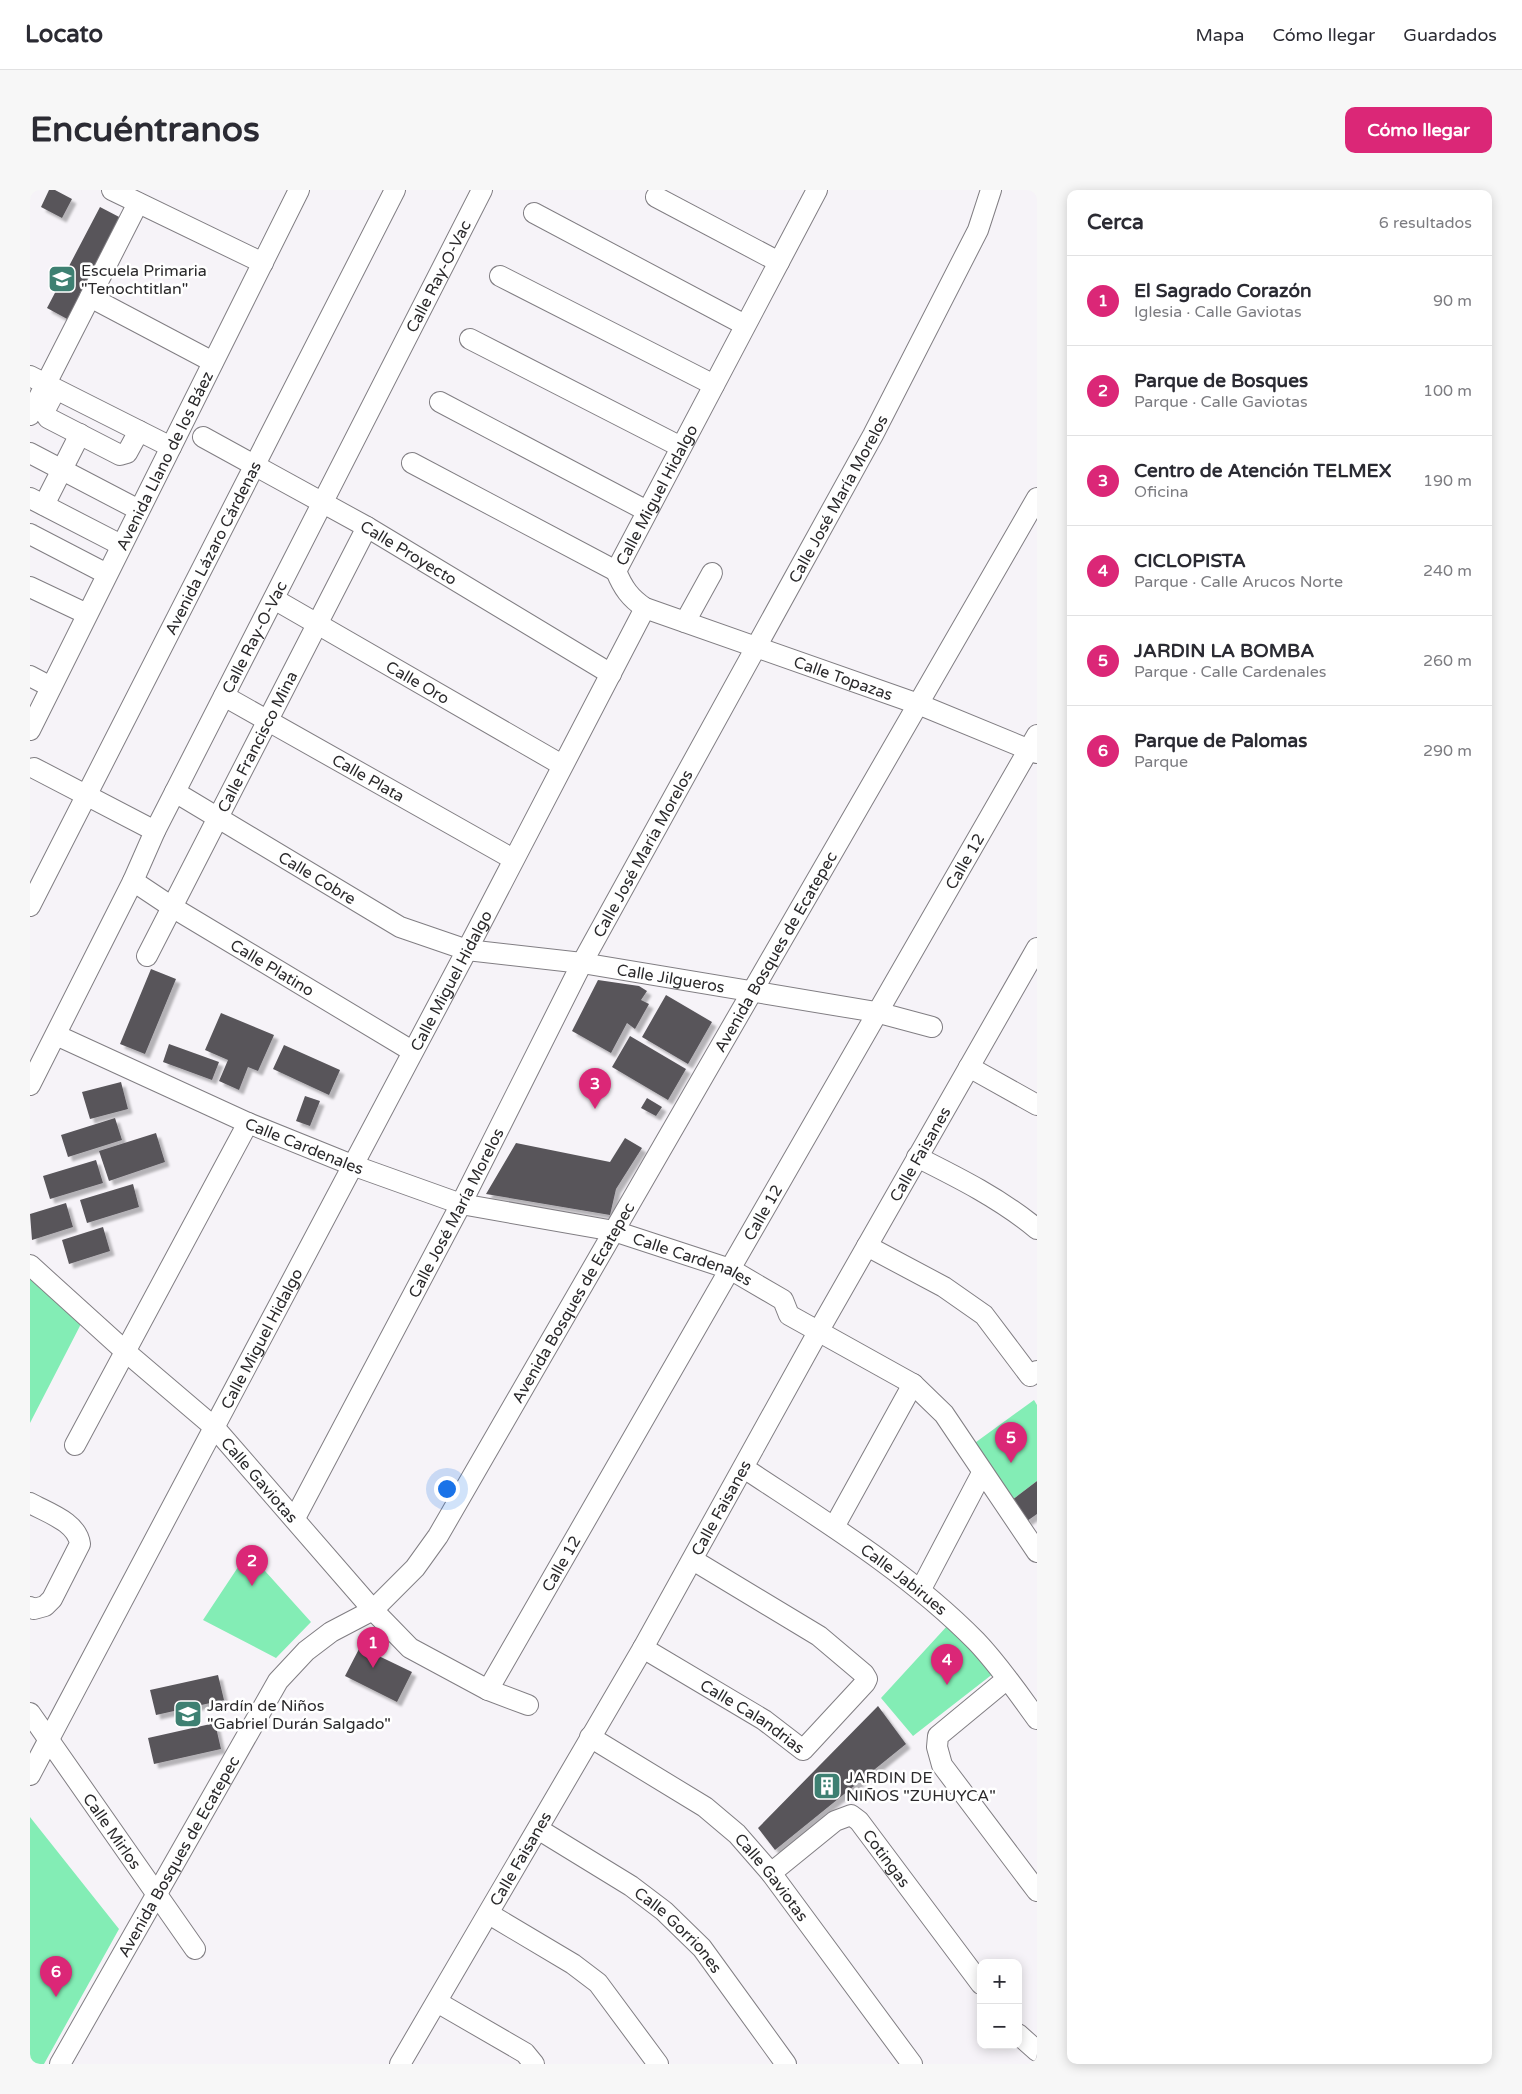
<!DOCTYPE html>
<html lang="es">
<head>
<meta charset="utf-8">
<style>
	:root { --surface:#fff; --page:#f7f7f7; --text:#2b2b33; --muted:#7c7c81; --line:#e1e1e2; --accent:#db2777 }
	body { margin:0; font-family:"Varela Round",sans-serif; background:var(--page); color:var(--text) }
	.controls { position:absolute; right:15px; bottom:15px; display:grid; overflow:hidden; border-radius:10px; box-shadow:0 2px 12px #0003 }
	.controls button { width:45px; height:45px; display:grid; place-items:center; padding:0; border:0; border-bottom:1px solid var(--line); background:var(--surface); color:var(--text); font:25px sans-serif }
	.you { position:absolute; left:416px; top:1298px; width:18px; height:18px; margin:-12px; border:4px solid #fff; border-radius:50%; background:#1a73e8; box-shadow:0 0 0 8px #1a73e833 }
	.badge { display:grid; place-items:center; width:32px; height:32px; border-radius:50%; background:var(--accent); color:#fff; font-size:16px; font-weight:700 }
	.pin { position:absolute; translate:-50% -41px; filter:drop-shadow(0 1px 2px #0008) }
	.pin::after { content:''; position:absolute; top:26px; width:18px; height:15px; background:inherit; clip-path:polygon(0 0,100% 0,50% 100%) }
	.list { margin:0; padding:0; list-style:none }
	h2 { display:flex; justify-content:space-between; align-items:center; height:65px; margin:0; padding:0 20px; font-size:21px }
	h2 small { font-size:16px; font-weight:400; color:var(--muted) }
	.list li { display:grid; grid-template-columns:32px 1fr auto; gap:15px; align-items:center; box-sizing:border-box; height:90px; padding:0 20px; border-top:1px solid var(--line) }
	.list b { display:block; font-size:19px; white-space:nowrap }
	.list p { margin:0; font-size:16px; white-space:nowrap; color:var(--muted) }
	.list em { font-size:16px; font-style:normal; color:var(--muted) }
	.map { position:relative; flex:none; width:1007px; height:1874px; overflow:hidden; border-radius:10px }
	header { display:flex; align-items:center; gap:30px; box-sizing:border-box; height:70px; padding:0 25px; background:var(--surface); border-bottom:1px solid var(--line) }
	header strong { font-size:24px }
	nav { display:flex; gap:28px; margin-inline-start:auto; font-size:18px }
	.intro { display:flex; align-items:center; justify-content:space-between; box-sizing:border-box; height:120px; padding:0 30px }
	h1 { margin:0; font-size:35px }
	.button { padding:12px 22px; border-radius:10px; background:var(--accent); color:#fff; font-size:18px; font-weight:700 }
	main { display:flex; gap:30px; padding:0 30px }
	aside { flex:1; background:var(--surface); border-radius:10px; box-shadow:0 2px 12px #0003 }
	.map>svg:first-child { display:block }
	.green { fill:#83edb5 }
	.building { fill:#58555a; filter:url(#shadow) }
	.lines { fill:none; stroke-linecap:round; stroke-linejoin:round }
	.minor-casing { stroke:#817e83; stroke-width:22 }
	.minor { stroke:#fff; stroke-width:20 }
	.labels { text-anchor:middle; stroke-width:5; stroke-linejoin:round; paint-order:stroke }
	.poi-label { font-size:16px; fill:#2a292b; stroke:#fff; text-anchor:start }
	.street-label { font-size:16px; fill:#2a292b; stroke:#fff }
</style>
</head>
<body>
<header>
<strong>Locato</strong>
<nav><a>Mapa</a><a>Cómo llegar</a><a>Guardados</a></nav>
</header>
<div class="intro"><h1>Encuéntranos</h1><a class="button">Cómo llegar</a></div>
<main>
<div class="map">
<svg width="1007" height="1874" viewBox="0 0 1007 1874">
	<defs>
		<filter id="shadow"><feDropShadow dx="4.5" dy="4.5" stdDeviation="1" flood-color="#0004"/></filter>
	</defs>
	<rect width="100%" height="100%" fill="#f6f3f8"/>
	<path class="green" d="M0,1089l52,43 -52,101z
		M1004,1210l3,5v76l-25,19 -40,-55z
		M218,1362l63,70 -35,36 -73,-38z
		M918,1435l46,48 -81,63 -32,-38z
		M0,1627l89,112 -75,135h-14z"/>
	<path class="building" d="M19,0h6l17,9 -10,19 -21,-11z
		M70,17l23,12 -54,101 -22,-12z
		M121,779l25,10 -31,75 -25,-10z
		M568,790l41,6 8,5 -6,9 8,4 -14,25 -8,-6 -16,30 -39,-22z
		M636,805l46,27 -24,42 -46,-27z
		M191,823l53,22 -16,36 -10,-4 -9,23 -20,-9 9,-21 -23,-10z
		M600,846l56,33 -18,31 -56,-33z
		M139,854l50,18 -7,18 -49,-18z
		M254,855l56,25 -11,25 -56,-26z
		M91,892l7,27 -38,10 -8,-27z
		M275,906l15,5 -10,25 -14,-5z
		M617,908l15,9 -6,9 -15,-8z
		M85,928l7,22 -54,17 -7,-22z
		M126,943l9,29 -56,19 -10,-30z
		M595,948l17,10 -26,41 -6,26 -124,-21 30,-51 94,19z
		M66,970l7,23 -53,16 -7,-23z
		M103,994l6,23 -52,16 -7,-23z
		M36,1013l7,24 -41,13 -2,-26z
		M73,1037l7,24 -41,13 -7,-24z
		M1007,1291v33l-10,7 -15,-21z
		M330,1457l52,25 -15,30 -52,-26z
		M188,1485l6,25 -68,15 -6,-25z
		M848,1516l28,38 -131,106 -17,-22z
		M185,1533l6,26 -67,15 -6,-26z"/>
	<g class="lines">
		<defs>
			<g id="minor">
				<path d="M82,0l151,73"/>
				<path d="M626,7l123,65"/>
				<path d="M504,23l211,112"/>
				<path d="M470,86l214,109"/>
				<path d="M60,107l123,65"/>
				<path d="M440,149l211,108"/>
				<path d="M0,186l141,71"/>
				<path d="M24,203l-10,19 4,6 72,37 7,-2 12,-22"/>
				<path d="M410,212l207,109"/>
				<path d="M0,225l108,-212"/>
				<path id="s1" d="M173,247l164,90 244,147"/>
				<path d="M0,263l109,57"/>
				<path d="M382,273l204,108"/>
				<path d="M0,308l91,47"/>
				<path d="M14,315l36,-71"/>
				<path d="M0,344l77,40"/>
				<path id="s2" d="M586,381c7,17 14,27 29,37l273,96 119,49"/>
				<path id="s3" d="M586,381l201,-381"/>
				<path d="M0,397l57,27"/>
				<path id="s4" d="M244,409l288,166"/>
				<path d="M655,432l27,-49"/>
				<path d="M0,486l21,11"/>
				<path id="s5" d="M194,506l289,163"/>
				<path id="s6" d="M0,540l269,-540"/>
				<path d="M4,578l121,63"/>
				<path id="s7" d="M145,602l225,135 67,23 115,13 294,49 56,15"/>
				<path id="s8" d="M103,691l39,26 240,144"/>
				<path id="s9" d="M0,716l365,-716"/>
				<path id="s10" d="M117,766l220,-429"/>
				<path id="s11" d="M26,845l192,88 104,42 109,39 153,27 116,38 53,31 6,15 124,69 31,30 93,138"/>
				<path d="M939,877l68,38"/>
				<path id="s12" d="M0,895l103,-204 22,-50 327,-641"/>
				<path d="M887,967c42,21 84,42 120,72"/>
				<path d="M837,1056l77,41 40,28 46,61 7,-5"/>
				<path id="s13" d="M0,1075l96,87 88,75 159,183 37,38 78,42 40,15"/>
				<path d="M45,1255l173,-322"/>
				<path id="s14" d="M714,1278c80,53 164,104 232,173 23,24 42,52 61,78"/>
				<path d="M0,1313c18,10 47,19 50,41l-28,55 -7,7 -11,3 -4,-2"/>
				<path id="s15" d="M265,1328l166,-314 121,-241 291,-528 105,-205 13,-40"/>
				<path d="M804,1337l79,-143"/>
				<path d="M891,1399l61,-116"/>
				<path id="s16" d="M613,1458l121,72 39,30 62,-67 2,-4 -3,-5 -45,-38 -126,-76"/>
				<path d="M977,1489l-69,57 -1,11 5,18 95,126"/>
				<path id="s17" d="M458,1500l549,-955"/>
				<path id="s18" d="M0,1523l165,236"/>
				<path id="s19" d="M560,1547l115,70 32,27 34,39 141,191"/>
				<path id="s20" d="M0,1585l437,-825 178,-342"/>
				<path id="s21" d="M508,1639l93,57 33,25 38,37 84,116"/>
				<path id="s22" d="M741,1683l64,-52 16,-6 8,6 122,163"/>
				<path d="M459,1724l84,50 25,19 60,81"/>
				<path d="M407,1812l88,51 9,11"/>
				<path d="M988,1844l19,17"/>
				<path id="s23" d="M30,1874l218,-383 28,-30 25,-19 42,-22 42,-42 23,-32 599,-1038"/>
				<path id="s24" d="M370,1874l243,-416 175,-316 219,-384"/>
			</g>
		</defs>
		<use href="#minor" class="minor-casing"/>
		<use href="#minor" class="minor"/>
	</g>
	<defs>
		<symbol id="school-square" viewBox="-11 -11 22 22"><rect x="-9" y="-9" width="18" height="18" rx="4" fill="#3e8072" stroke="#fff"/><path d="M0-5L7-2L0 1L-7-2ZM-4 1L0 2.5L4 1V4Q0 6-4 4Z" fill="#fff"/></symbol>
		<symbol id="building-square" viewBox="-11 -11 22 22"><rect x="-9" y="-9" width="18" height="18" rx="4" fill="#3e8072" stroke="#fff"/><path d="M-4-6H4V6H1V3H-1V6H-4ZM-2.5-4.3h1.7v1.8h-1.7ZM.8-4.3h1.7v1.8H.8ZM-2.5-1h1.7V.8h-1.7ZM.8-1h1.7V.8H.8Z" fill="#fff"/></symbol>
	</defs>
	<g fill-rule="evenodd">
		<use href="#school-square" x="16" y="73" width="32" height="32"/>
		<use href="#school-square" x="142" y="1508" width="32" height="32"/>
		<use href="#building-square" x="781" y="1580" width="32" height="32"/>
	</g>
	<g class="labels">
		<g class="poi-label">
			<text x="51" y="86">Escuela Primaria<tspan x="51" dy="18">"Tenochtitlan"</tspan></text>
			<text x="177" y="1521">Jardín de Niños<tspan x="177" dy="18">"Gabriel Durán Salgado"</tspan></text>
			<text x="816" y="1593">JARDIN DE<tspan x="816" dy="18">NIÑOS "ZUHUYCA"</tspan></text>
		</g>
		<g class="street-label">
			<text dy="6" stroke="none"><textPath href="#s12" startOffset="906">Calle Ray-O-Vac</textPath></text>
			<text dy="6" stroke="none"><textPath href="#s6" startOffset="301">Avenida Llano de los Báez</textPath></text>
			<text dy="6" stroke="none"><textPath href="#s3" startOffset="86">Calle Miguel Hidalgo</textPath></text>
			<text dy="6" stroke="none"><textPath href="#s15" startOffset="1155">Calle José María Morelos</textPath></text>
			<text dy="6" stroke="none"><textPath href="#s9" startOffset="402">Avenida Lázaro Cárdenas</textPath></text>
			<text dy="6" stroke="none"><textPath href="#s1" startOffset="236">Calle Proyecto</textPath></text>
			<text dy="6" stroke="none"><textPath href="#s12" startOffset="501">Calle Ray-O-Vac</textPath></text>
			<text dy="6" stroke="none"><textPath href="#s2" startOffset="258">Calle Topazas</textPath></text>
			<text dy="6" stroke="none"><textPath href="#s4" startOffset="166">Calle Oro</textPath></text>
			<text dy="6" stroke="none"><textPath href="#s10" startOffset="241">Calle Francisco Mina</textPath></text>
			<text dy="6" stroke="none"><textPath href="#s5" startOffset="166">Calle Plata</textPath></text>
			<text dy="6" stroke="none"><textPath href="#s15" startOffset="750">Calle José María Morelos</textPath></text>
			<text dy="6" stroke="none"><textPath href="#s17" startOffset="956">Calle 12</textPath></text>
			<text dy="6" stroke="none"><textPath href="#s7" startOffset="166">Calle Cobre</textPath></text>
			<text dy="6" stroke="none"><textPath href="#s23" startOffset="1334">Avenida Bosques de Ecatepec</textPath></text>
			<text dy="6" stroke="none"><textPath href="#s8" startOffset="164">Calle Platino</textPath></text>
			<text dy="6" stroke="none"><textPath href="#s7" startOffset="539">Calle Jilgueros</textPath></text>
			<text dy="6" stroke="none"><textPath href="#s20" startOffset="899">Calle Miguel Hidalgo</textPath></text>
			<text dy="6" stroke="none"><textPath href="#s11" startOffset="272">Calle Cardenales</textPath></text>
			<text dy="6" stroke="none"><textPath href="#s24" startOffset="1048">Calle Faisanes</textPath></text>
			<text dy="6" stroke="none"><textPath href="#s15" startOffset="345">Calle José María Morelos</textPath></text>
			<text dy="6" stroke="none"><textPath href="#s17" startOffset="551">Calle 12</textPath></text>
			<text dy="6" stroke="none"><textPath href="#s11" startOffset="678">Calle Cardenales</textPath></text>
			<text dy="6" stroke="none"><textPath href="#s23" startOffset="929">Avenida Bosques de Ecatepec</textPath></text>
			<text dy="6" stroke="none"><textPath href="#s20" startOffset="494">Calle Miguel Hidalgo</textPath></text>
			<text dy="6" stroke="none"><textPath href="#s13" startOffset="315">Calle Gaviotas</textPath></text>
			<text dy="6" stroke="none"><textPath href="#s24" startOffset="642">Calle Faisanes</textPath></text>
			<text dy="6" stroke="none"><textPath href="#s17" startOffset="146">Calle 12</textPath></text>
			<text dy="6" stroke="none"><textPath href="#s14" startOffset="195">Calle Jabirues</textPath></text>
			<text dy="6" stroke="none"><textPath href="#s16" startOffset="129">Calle Calandrias</textPath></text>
			<text dy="6" stroke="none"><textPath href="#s18" startOffset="144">Calle Mirlos</textPath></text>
			<text dy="6" stroke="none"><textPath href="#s23" startOffset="239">Avenida Bosques de Ecatepec</textPath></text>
			<text dy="6" stroke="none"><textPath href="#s24" startOffset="238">Calle Faisanes</textPath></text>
			<text dy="6" stroke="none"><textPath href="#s22" startOffset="156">Cotingas</textPath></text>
			<text dy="6" stroke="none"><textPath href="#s19" startOffset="232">Calle Gaviotas</textPath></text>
			<text dy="6" stroke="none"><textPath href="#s21" startOffset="174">Calle Gorriones</textPath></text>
		</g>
	</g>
</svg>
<div class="controls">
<button>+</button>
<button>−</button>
</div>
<div class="you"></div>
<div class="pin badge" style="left:343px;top:1478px">1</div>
<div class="pin badge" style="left:222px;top:1396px">2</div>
<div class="pin badge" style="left:565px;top:919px">3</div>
<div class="pin badge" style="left:917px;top:1495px">4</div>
<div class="pin badge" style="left:981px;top:1273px">5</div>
<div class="pin badge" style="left:26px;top:1807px">6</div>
</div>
<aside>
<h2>Cerca<small>6 resultados</small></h2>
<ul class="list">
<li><span class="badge">1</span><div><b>El Sagrado Corazón</b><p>Iglesia · Calle Gaviotas</p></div><em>90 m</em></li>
<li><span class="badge">2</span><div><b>Parque de Bosques</b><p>Parque · Calle Gaviotas</p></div><em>100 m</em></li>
<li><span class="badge">3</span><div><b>Centro de Atención TELMEX</b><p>Oficina</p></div><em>190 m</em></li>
<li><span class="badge">4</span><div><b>CICLOPISTA</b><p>Parque · Calle Arucos Norte</p></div><em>240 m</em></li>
<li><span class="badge">5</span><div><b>JARDIN LA BOMBA</b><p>Parque · Calle Cardenales</p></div><em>260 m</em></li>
<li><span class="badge">6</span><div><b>Parque de Palomas</b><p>Parque</p></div><em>290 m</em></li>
</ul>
</aside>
</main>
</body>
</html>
